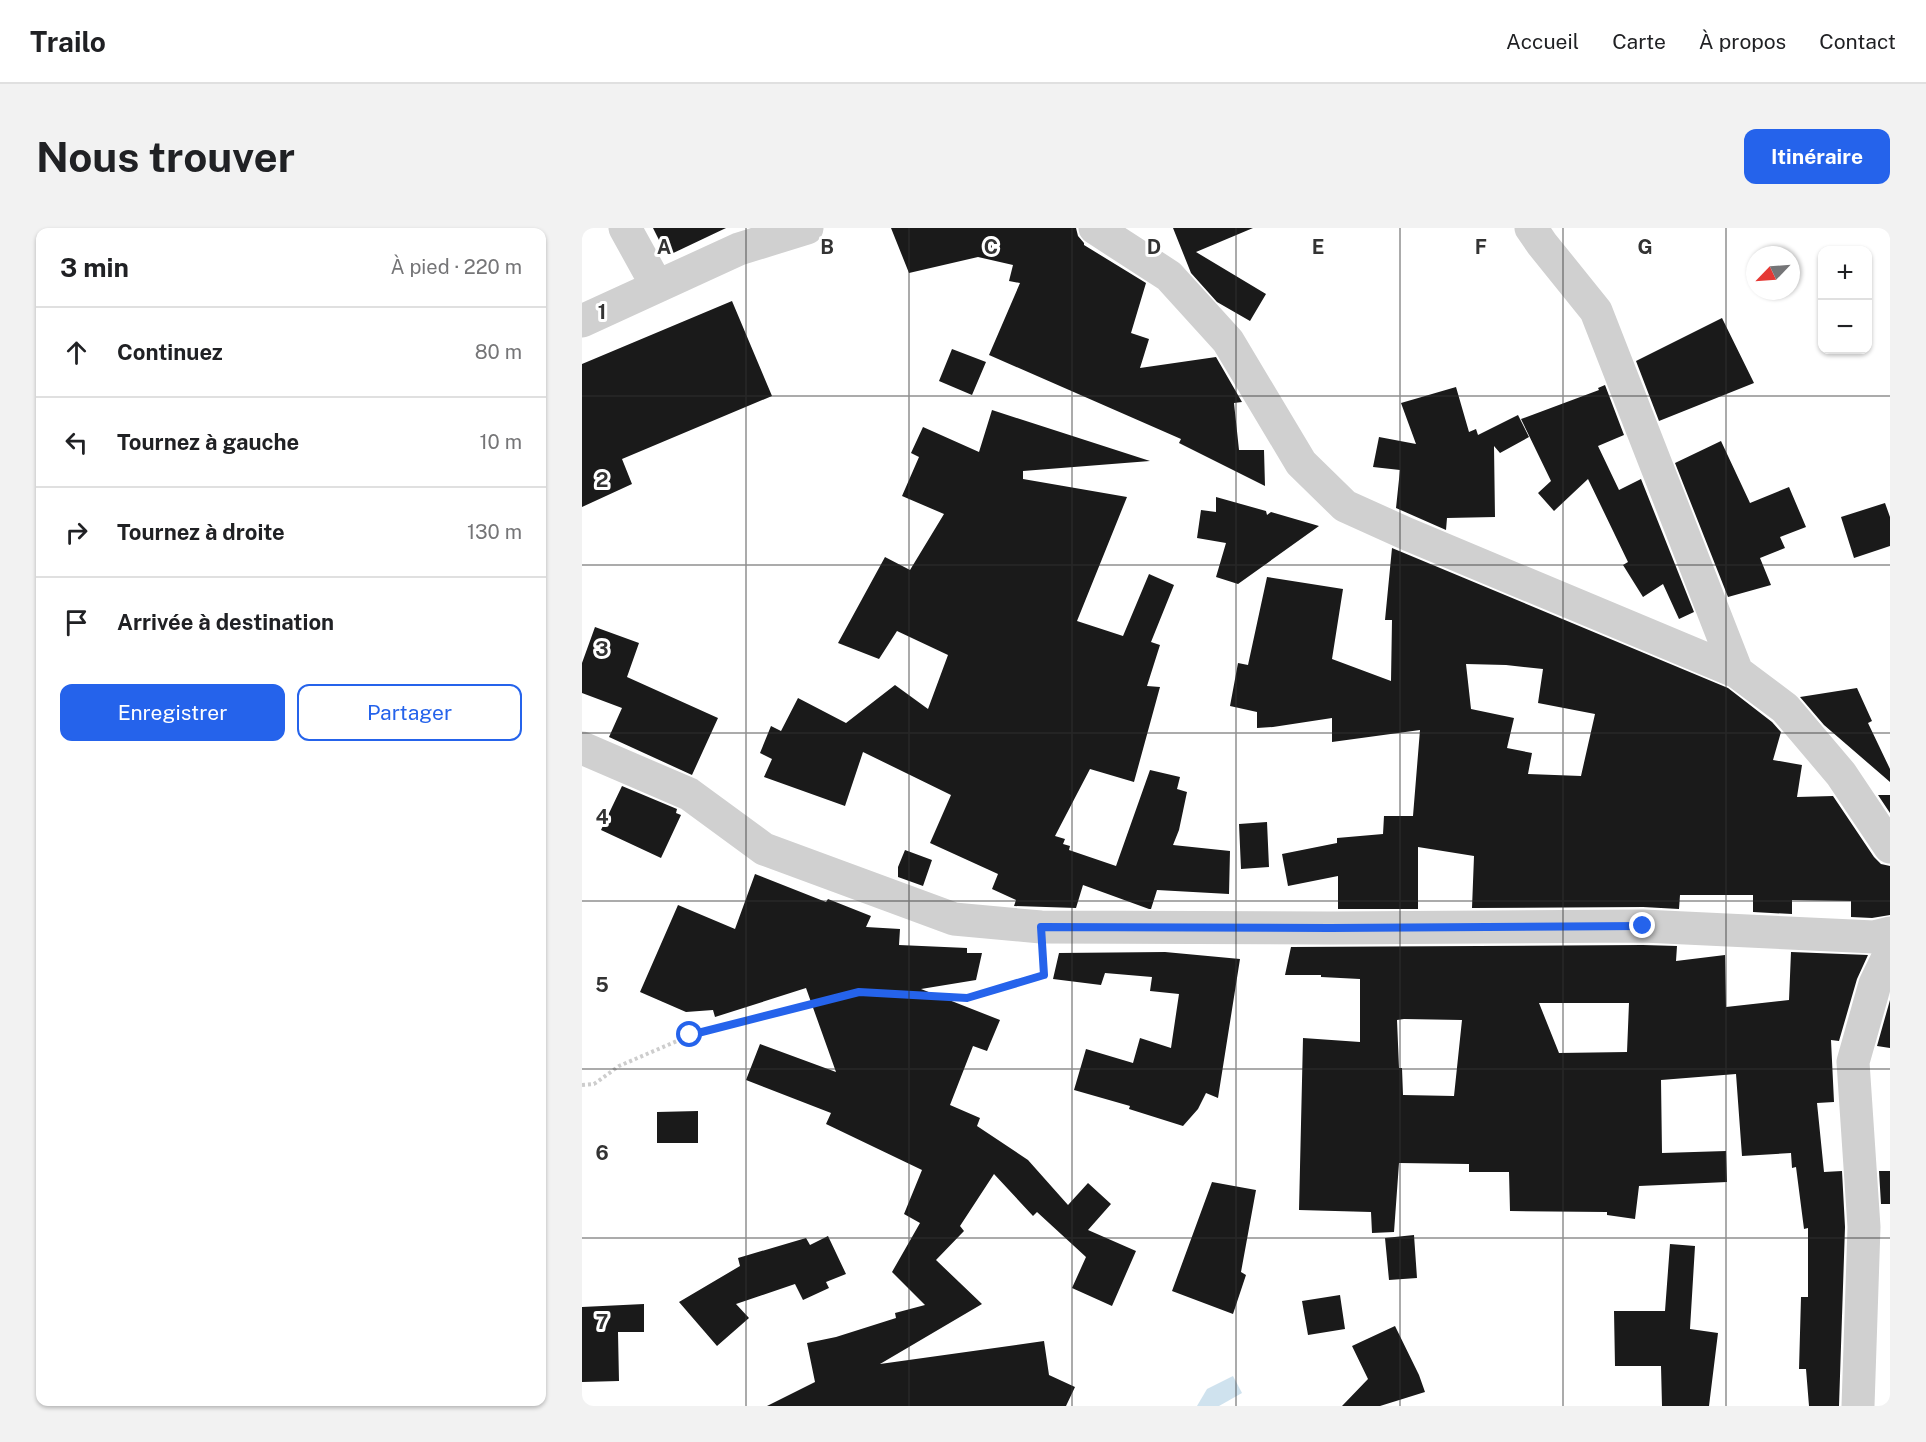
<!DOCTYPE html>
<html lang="fr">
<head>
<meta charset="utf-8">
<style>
	:root { --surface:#fff; --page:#f2f2f2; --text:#202124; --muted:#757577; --line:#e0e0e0; --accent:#2563eb }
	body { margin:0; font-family:"Public Sans",sans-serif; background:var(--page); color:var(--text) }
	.controls { position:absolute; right:18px; top:18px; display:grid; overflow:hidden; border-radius:12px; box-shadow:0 2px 4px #0004 }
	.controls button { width:54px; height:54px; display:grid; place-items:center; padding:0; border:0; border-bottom:2px solid var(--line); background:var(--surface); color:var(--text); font:30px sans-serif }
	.compass { position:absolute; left:1164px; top:18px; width:54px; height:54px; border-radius:50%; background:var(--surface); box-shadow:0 2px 4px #0004; rotate:245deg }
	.stop { position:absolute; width:18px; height:18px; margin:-14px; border:4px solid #2563eb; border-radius:50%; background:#fff }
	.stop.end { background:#2563eb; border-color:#fff; box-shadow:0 2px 6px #0008 }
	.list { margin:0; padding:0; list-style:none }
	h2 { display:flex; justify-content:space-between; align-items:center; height:78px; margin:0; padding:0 24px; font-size:26px }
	h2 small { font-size:20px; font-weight:400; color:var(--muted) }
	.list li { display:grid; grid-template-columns:39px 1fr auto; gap:18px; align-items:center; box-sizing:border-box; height:90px; padding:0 24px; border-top:2px solid var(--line) }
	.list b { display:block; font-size:22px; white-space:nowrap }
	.list em { font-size:20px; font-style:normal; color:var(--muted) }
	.actions { display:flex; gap:12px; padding:18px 24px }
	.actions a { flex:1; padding:14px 0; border:2px solid var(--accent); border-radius:12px; text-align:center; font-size:21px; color:var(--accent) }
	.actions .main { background:var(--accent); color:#fff }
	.icon { flex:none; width:33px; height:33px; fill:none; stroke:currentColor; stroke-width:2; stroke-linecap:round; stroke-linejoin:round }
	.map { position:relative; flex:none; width:1308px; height:1178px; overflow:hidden; border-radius:12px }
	header { display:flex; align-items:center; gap:36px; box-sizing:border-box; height:84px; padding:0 30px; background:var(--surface); border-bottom:2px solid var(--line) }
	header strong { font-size:28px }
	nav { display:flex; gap:33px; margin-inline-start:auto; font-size:21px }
	.intro { display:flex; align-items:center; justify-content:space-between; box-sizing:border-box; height:144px; padding:0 36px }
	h1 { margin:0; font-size:42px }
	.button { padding:15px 27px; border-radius:12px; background:var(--accent); color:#fff; font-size:21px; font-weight:700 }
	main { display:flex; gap:36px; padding:0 36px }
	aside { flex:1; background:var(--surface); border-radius:12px; box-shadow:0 2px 4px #0004 }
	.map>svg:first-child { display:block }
	.water { fill:#cfe2ee }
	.building { fill:#1a1a1a; fill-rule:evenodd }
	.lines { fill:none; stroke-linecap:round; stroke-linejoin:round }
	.path { stroke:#cdcdcd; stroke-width:4; stroke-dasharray:3 3; stroke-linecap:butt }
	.minor { stroke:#d0d0d0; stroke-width:33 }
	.route { stroke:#2563eb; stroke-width:8 }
	.grid { fill:none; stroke:#333; stroke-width:1.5; stroke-opacity:0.55 }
	.grid-label { font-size:20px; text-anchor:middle; font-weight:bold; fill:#333; stroke:#fff; stroke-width:6; stroke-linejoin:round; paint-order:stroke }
</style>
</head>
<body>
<header>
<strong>Trailo</strong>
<nav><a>Accueil</a><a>Carte</a><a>À propos</a><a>Contact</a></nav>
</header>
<div class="intro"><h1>Nous trouver</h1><a class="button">Itinéraire</a></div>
<main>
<aside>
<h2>3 min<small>À pied · 220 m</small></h2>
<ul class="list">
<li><svg class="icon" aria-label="ahead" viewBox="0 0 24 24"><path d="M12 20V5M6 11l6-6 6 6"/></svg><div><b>Continuez</b></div><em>80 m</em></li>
<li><svg class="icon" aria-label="left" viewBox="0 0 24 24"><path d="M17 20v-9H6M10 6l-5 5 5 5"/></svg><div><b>Tournez à gauche</b></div><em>10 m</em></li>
<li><svg class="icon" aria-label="right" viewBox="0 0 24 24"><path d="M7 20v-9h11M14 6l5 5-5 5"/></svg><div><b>Tournez à droite</b></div><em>130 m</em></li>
<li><svg class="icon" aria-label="arrive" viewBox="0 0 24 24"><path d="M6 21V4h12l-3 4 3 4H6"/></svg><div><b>Arrivée à destination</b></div></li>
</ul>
<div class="actions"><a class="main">Enregistrer</a><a>Partager</a></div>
</aside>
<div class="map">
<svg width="1308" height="1178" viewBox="0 0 1308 1178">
	<rect width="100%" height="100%" fill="#fff"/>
	<path class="water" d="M651,1148l9,17 -23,13h-22l10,-17z"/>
	<path class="building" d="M71,0h73l-59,28z
		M309,0h185l2,8 6,7v2l62,38 -15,50 18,6 -9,29 76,-11 26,45 -8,1 5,47h25l1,36 -86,-43 2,-4 -192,-84 31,-72 -11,-2 4,-16 -35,-8 -69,16z
		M591,0h80l-57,24 70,42 -16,27 -33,-19 -26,-29z
		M150,73l40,95 -150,63 10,25 -50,23v-143z
		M1140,90l32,65 -95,38 -23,-60z
		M370,121l34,13 -14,33 -33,-14z
		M1023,157l19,50 -26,11 21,44 22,-11 53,133 -15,7 -16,-35 -20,13 -20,-32 5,-3 -40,-83 -34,32 -16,-18 13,-12 -30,-62 78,-29 -1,-2z
		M874,159l13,45 7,-3 2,6 40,-20 11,22 -29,16 -6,-7 1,71 -48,1 -1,12 -50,-22 4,-38 -27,-3 6,-30 37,7 -15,-41z
		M410,182l158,51 -127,10v8l104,18 -50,124 46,15 26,-62 25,11 -23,57 9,3 -13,41 13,1 -26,95 -44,-13 -35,67 10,3 -2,5 7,2 -1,4 47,16 34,-96 30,7 -3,12 10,3 -8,38 -6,15 57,6 -1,43 -72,-4 -6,19h-2l-66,-24 -7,23 -62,-2 2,-6 -24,-11 6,-15 -68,-31 21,-48 -88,-43 -18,54 -81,-29 8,-18 -12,-6 11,-27 10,5 17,-33 48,25 49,-38 33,24 20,-54 -51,-24 -18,28 -41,-16 47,-86 25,13 34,-56 -42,-18 17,-39 -8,-4 12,-26 56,25z
		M1139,213l29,62 39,-16 17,40 -26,10 5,11 -25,10 11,27 -43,12 -53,-134z
		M634,269l50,14 1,4 4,-3 48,14 -81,58 -22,-7 10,-34 -29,-5 4,-28 15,2z
		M1303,275l5,14v29l-36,12 -13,-41z
		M810,320l336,140 44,34 9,10 -8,28 29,5 -5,32 36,-1 41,61 7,7 9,2v49l-18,3 -21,-1v-16l-59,-1v14l-39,-2v-17h-73l-1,14 -36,-2 -171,1 2,-52 -56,-9v62h-80v-33l-50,10 -6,-32 55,-11v-5l46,-4 1,-18h29l7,-86 -88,12v-24l-59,9 -16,1v-16l-27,-6 8,-43 10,2 19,-88 76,12 -11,70 59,22 1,-61h-7zM884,436l40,1 37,4 -5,34 57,11 -14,62 -53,-2 4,-21 -25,-5 7,-30 -43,-9z
		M13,399l44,16 -12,34 91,41 -26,57 -83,-38 13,-29 -40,-15v-30z
		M1275,460l15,33 -4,2 22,46v13l-66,-57 -24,-28z
		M40,558l55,23 -1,4 5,2 -20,43 -60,-28z
		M1296,567h12v18z
		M685,594l2,45 -28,2 -2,-45z
		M323,622l27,10 -9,26 -25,-9v-10z
		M173,646l71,28 2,-3 43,17 -5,11 34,2 -1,16 68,3v5h15l-6,27 -55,9 79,31 -13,31 -14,-5 -23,59 30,13 -3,8 51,34 40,45 20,-22 23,21 -23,26 48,21 -24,55 -40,-18 14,-31 -49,-45 -4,4 -39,-42 -34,52 4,5 -28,29 46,44 -102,60 164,-23 5,34 26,12 -9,19h-299l48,-24 -8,-39 29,-6 60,-19 -1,-5 30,-8 -33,-33 28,-49 -16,-9 18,-44 -96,-46 5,-11 -85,-33 14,-36 76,28 -30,-84 -91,29 -2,-7 -27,2 -46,-20 38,-87 57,24z
		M1061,717l34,1 -1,15 49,-6 1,52 63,-7 2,-48 77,3 -11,24 -18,62 -8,-1 3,62 -17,1 7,69 18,-1 3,56 -6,179h-30l-3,-37h-7l2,-72h7v-69l-4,1 -8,-62 -4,1 -1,-15 -49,3 -6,-82 -75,6 1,73 64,-2 1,31 -88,4 -4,33 -28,-4v-3l-97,-1 -1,-39h-40v-8l-70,-1 -5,69 -22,1 -1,-21 -72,-2 4,-172 57,4v-63l-39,-2v-2h-36l6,-28zM957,775h90l-2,49 -68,1zM822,791l58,1 -8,76 -51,-1 -1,-27h-3l-2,-48z
		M583,724l75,7 -22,139 -12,-5 -8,16 -15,17 -54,-17 1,-3 -56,-16 12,-41 47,14 7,-25 31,10 8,-54 -29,-3 2,-14 -47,-4 -4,12 -48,-6 6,-26z
		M1308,772v48l-13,-2z
		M116,883v32h-41v-31z
		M1297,943h11v33h-9z
		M630,954l44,8 -15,82 5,3 -13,39 -61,-23z
		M832,1007l3,43 -28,2 -4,-42z
		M246,1008l18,38 -20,8 3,6 -26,12 -8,-16 -59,20 13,14 -32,28 -38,-44 61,-36 -2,-8 68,-20 4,7z
		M1088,1016l25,2 -5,83 28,4 -9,73h-47l-1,-40h-46l-1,-55h51z
		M758,1067l5,34 -37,6 -6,-34z
		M62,1076v28h-26l1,49 -37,1v-75z
		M813,1098l24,49 6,17 -45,14h-38l26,-27 -16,-33z"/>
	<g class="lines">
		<path class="path" d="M0,857l12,-1 25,-18 72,-31 168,-43 108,6 77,-23 -1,-17"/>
		<path class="minor" d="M43,0l32,58
			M513,0l74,48 59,65 73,122 44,43 62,28 330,138 48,36 56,66 49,73
			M949,0l11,16 54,67 141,361
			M0,93l157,-72 68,-21
			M0,520l107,46 75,55 190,70 87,8 289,1 313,-2 231,11 16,-4
			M1276,1178l6,-179 -11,-165 22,-78 15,-31"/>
	</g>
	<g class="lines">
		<path class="route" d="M108,807l169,-43 108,6 77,-23 -3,-48 289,1 313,-2"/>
	</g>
	<path class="grid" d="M164,0v1178M327,0v1178M490,0v1178M654,0v1178M818,0v1178M981,0v1178M1144,0v1178M0,168h1308M0,337h1308M0,505h1308M0,673h1308M0,841h1308M0,1010h1308"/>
	<g class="grid-label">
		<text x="82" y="26">A</text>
		<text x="245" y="26">B</text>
		<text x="409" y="26">C</text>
		<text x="572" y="26">D</text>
		<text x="736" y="26">E</text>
		<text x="899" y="26">F</text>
		<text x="1063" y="26">G</text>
		<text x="20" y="91">1</text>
		<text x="20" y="259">2</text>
		<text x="20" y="428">3</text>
		<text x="20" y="596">4</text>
		<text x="20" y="764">5</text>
		<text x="20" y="932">6</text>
		<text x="20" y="1101">7</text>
	</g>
</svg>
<div class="controls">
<button>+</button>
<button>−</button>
</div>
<svg class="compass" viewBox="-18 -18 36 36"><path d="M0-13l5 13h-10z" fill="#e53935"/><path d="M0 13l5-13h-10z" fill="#757577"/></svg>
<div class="stop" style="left:108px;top:807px"></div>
<div class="stop end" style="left:1061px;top:698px"></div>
</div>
</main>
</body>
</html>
